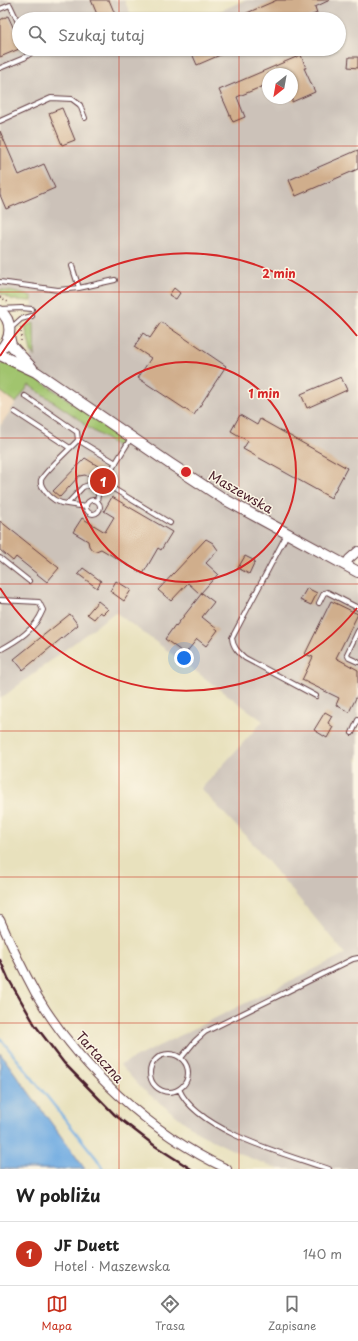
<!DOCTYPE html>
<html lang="pl">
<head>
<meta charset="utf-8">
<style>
	:root { --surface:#fff; --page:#f6f6f6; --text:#222; --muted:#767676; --line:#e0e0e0; --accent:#c8321e }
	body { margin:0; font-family:"Playpen Sans",sans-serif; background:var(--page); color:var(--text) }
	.compass { position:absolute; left:262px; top:68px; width:36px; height:36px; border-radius:50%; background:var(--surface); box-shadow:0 1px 3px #0004; rotate:211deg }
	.you { position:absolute; left:184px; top:658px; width:14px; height:14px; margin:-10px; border:3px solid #fff; border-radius:50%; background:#1a73e8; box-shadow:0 0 0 6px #1a73e833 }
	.badge { display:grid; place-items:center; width:26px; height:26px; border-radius:50%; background:var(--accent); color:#fff; font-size:13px; font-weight:700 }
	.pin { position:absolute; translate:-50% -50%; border:2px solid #fff; box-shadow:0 1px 4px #0006 }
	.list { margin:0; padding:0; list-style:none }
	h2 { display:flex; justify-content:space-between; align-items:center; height:52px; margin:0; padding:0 16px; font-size:17px }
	h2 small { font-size:13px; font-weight:400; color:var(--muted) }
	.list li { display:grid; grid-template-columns:26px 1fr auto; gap:12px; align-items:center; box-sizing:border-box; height:64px; padding:0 16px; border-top:1px solid var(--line) }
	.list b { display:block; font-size:15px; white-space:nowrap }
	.list p { margin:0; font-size:13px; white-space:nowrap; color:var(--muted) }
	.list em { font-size:13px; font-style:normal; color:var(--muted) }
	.icon { flex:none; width:22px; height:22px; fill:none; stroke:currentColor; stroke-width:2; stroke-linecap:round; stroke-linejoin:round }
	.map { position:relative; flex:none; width:358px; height:1169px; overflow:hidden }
	.search { position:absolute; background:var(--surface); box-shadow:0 1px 3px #0004; left:12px; right:12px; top:12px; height:44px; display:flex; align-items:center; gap:10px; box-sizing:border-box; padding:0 14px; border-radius:22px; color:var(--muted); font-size:15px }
	.sheet { height:116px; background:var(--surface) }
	nav { display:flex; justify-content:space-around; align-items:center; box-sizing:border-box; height:56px; border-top:1px solid var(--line); background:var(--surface); font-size:11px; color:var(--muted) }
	nav a { display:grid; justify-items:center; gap:2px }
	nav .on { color:var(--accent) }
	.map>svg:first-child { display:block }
	.built { fill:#eed7bb }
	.industrial { fill:#ccc2b9; fill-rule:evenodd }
	.green { fill:#a1c46e; stroke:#76724c }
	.water { fill:#71ace2; stroke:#5e6686 }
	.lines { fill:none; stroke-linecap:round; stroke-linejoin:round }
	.stream { stroke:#71ace2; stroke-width:2.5 }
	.building { fill:#d0ae8c }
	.service-casing { stroke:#623c41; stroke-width:6 }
	.minor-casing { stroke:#623c41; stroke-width:10 }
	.tertiary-casing { stroke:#623c41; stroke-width:12 }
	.path { stroke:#623c41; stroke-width:1.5; stroke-dasharray:1 3; stroke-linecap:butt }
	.service { stroke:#fff; stroke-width:4 }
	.minor { stroke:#fff; stroke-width:8 }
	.tertiary { stroke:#fff; stroke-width:10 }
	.rail { stroke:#4a1f2b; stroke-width:2.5 }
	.grid { fill:none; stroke:#c8321e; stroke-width:1; stroke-opacity:0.55 }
	.ring { fill:none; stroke:#d62828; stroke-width:2 }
	.labels { text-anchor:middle; stroke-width:3; stroke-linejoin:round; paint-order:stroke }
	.street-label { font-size:13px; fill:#4a1f2b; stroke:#fcf5e5 }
	.centre { fill:#d62828; stroke:#fcf5e5; stroke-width:2 }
	.ring-label { font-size:12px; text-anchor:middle; font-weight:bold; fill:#d62828; stroke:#fcf5e5; stroke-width:3; stroke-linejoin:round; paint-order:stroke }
</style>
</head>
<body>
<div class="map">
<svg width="358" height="1169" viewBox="0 0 358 1169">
	<rect width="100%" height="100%" fill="#fcf5e5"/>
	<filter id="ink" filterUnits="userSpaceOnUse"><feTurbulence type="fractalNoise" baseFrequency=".025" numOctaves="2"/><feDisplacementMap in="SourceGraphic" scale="8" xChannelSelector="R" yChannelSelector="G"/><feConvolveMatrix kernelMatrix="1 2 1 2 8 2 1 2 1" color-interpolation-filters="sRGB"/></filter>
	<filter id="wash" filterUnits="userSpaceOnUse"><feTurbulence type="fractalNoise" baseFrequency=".012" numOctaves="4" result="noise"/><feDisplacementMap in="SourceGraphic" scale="16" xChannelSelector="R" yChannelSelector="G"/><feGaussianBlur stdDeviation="0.9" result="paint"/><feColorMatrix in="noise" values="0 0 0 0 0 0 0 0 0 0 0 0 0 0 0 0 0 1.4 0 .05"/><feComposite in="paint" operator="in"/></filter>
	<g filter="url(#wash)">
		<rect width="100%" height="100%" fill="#e8e1bd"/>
		<path class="built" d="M0,391l16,12 -16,23z"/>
		<path class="industrial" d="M0,0h124l9,19h-114v30h320v-30h-137l43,-19h113v757l-2,3 2,2v407h-79l-34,-13 -45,-22 -17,-13 -41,-32 -22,-24 225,-111 -89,-107 -55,-58 62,-68 -148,-109 -115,87v-273l29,-42 4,-88 -33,-8zM268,74h24v24h-24z"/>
		<path class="green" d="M0,289l32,7v5l-19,-1 -13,-7z
			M34,323l1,34 -4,-6 -6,-25z
			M5,362l5,1 23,13 82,55c6,7 9,14 3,22l2,-5 -36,-23 -1,-3 -54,-37 -13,18 -16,-12v-26z"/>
		<path class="water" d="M0,1053l85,116h-85z"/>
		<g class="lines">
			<path class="stream" d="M0,1038l97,121 6,10"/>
		</g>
		<g id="blocks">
			<path class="building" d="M91,0h18l8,19h-18z
				M277,0h53l-15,7 2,6 -14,6h-70z
				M8,16l11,24v9l-19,8v-37z
				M190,49h44l-37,16z
				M301,55l5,13h-2l11,24 -23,10v-28h-24v10l-31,13 8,20 -12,5 -14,-32z
				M349,57h9v11l-10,-1z
				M62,108l13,32 -13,5 -13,-32z
				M0,131l19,44 25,-11 11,24 -49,21 -6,-14z
				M358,150v19l-62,27 -7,-16z
				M174,288l6,5 -4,6 -7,-4z
				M161,322l65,44 -32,49 -56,-37 13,-20 -17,-11 9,-14 7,5z
				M341,377l6,13 -40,18 -6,-14z
				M240,415l17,10 3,-6 87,49 -16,30 -88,-49 5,-8 -17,-10z
				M85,458l21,13 -7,12 -14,-8 -6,1 -19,21 -7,-6z
				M112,497l60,35 -11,18 -3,-2 -15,26 -42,-25 -5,2 -4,-1 -3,-4 -1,-5 -15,-9 9,-14 23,14 9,-15 -10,-6z
				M0,521l59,47 -12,14 -31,-25 -3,4 -13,-11z
				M206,539l7,4 5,7 -12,13 12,11 -18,20 -12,-11 -17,18 -13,-11z
				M245,556l10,5 -6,13 -11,-6z
				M83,568l18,13 -4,7 -19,-14z
				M116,581l15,9 -7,11 -14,-10z
				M307,588l10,5 -6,12 -11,-5z
				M202,593l12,9 -12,15 16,13 -12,16 -9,-7 -12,15 -20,-15 10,-14 1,1z
				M98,601l10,8 -5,5 -3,-2 -6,7 -7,-5z
				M331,601l27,13 -22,44 22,12v24l-9,18 -13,-7 3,-7 -37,-18 11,-23 -8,-3z
				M70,614l8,11 -55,45 -9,-11z
				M325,712l7,4 -4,7 5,4 -6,11 -13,-8z"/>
		</g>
	</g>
	<g filter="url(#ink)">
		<use href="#blocks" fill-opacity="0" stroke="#623c41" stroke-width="1"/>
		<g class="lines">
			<defs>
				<path id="service" d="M0,9l10,-4 9,19
					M0,68l24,-10 7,-5 -1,-4
					M0,121l51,-23 21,1 8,6 5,13
					M72,266l7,22
					M0,282l58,8 21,-2 36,-8
					M1,309l20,-1 11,1
					M11,328l10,-9 11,-3
					M25,396l52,36 1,8
					M15,412l55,36
					M116,463l-38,-23c-7,8 -34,32 -37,40 -1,5 2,8 5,12 5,7 12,11 21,12l16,-17 6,-2 10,5 32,-52
					M104,483l66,40
					M86 507a7 7 0 1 1 14 0a7 7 0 1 1-14 0Z
					M97,501l2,-11
					M67,504l19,3
					M287,534l-55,104c1,9 6,14 13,20l71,38
					M0,558l29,23
					M0,600l39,2 4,8c-8,20 -25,30 -43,40
					M319,603l5,-10 3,-1 31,16
					M358,631l-11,23 2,4 9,4
					M352,733l6,-13
					M150 1073a19 19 0 1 1 38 0a19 19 0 1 1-38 0Z
					M181,1058l14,-17 10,-9 148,-73 5,-1
					M179,1089c18,42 108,66 150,80"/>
				<path id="minor" d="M345,565l4,-6 9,-8
					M0,920c11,25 23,50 36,74 43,73 114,139 191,175"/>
				<path id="tertiary" d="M0,311c13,10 12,28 0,39
					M9,336l2,9 21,23
					M0,355l36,17 133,91 55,36 134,73"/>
			</defs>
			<use href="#service" class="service-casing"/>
			<use href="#minor" class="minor-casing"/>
			<use href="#tertiary" class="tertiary-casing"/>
			<path class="path" d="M0,297l8,5
				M21,328v13"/>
			<use href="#service" class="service"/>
			<use href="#minor" class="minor"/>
			<use href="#tertiary" class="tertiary"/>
			<path class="rail" d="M0,960l8,18 27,47 29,38 51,52 40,31 36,23"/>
		</g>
	</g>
	<path class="grid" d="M119,0v19M239,0v19M119,49v1120M239,49v1120M0,146h358M0,292h358M0,438h358M0,584h358M0,731h358M0,877h358M0,1023h358"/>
	<g class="ring">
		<circle cx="186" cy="472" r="110"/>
		<path d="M357 608A219 219 0 0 1 0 588M0 356A219 219 0 0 1 357 336"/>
	</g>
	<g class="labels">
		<g class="street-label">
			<text transform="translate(241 492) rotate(30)" y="5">Maszewska</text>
			<text transform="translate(100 1057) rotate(48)" y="5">Tartaczna</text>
		</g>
	</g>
	<circle cx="186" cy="472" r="6" class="centre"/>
	<g class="ring-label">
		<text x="279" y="278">2 min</text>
		<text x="264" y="398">1 min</text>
	</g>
</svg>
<svg class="compass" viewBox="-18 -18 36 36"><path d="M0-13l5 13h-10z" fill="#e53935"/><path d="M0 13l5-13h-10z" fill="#767676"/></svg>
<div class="you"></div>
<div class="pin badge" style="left:103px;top:481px">1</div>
<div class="search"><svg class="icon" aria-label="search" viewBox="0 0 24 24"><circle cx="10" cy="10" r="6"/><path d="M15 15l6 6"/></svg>Szukaj tutaj</div>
</div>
<section class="sheet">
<h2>W pobliżu<small></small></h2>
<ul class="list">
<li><span class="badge">1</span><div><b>JF Duett</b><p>Hotel · Maszewska</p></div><em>140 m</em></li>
</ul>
</section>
<nav>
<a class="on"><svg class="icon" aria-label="map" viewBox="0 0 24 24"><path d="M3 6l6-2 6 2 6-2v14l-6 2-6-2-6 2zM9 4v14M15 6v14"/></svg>Mapa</a>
<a><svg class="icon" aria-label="directions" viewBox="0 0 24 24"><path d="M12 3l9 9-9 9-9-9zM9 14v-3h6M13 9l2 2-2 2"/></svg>Trasa</a>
<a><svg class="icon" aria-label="saved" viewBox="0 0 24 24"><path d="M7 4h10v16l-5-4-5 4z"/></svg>Zapisane</a>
</nav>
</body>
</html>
